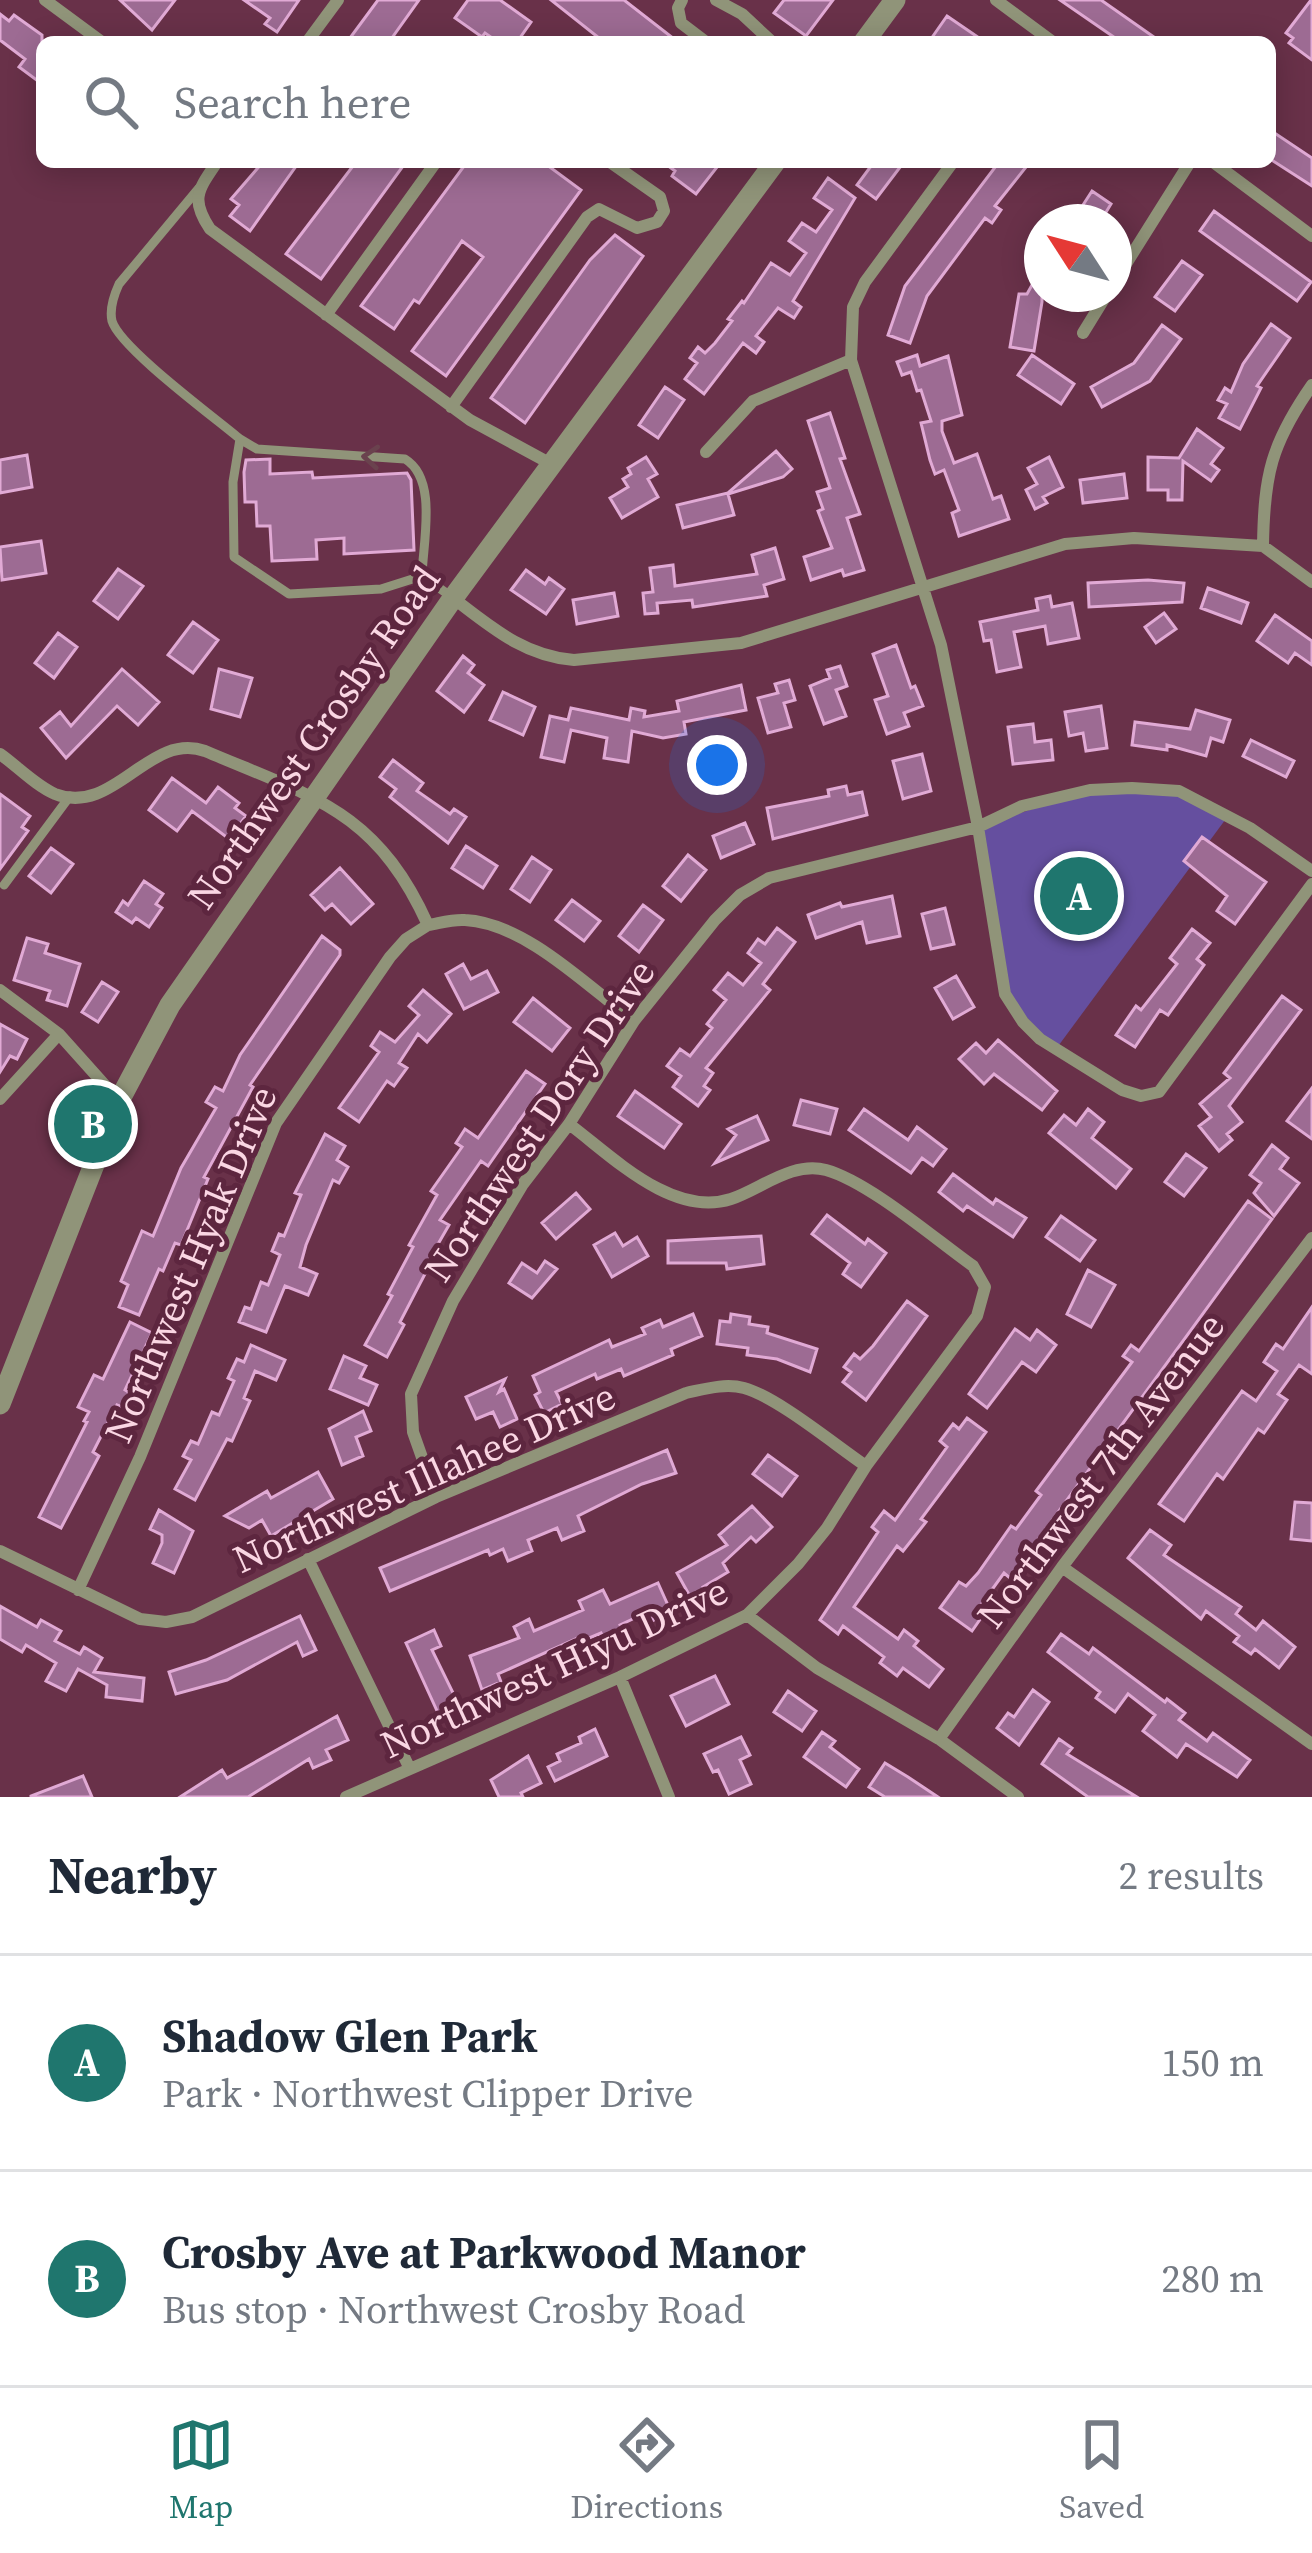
<!DOCTYPE html>
<html lang="en">
<head>
<meta charset="utf-8">
<style>
	:root { --surface:#fff; --page:#f2f2f3; --text:#1f2937; --muted:#747a83; --line:#e0e1e3; --accent:#1f766e }
	body { margin:0; font-family:"Source Serif 4",serif; background:var(--page); color:var(--text) }
	.compass { position:absolute; left:1024px; top:204px; width:108px; height:108px; border-radius:50%; background:var(--surface); box-shadow:0 6px 30px #0003; rotate:306deg }
	.you { position:absolute; left:717px; top:765px; width:42px; height:42px; margin:-30px; border:9px solid #fff; border-radius:50%; background:#1a73e8; box-shadow:0 0 0 18px #1a73e833 }
	.badge { display:grid; place-items:center; width:78px; height:78px; border-radius:50%; background:var(--accent); color:#fff; font-size:39px; font-weight:700 }
	.pin { position:absolute; translate:-50% -50%; border:6px solid #fff; box-shadow:0 3px 12px #0006 }
	.list { margin:0; padding:0; list-style:none }
	h2 { display:flex; justify-content:space-between; align-items:center; height:156px; margin:0; padding:0 48px; font-size:51px }
	h2 small { font-size:39px; font-weight:400; color:var(--muted) }
	.list li { display:grid; grid-template-columns:78px 1fr auto; gap:36px; align-items:center; box-sizing:border-box; height:216px; padding:0 48px; border-top:3px solid var(--line) }
	.list b { display:block; font-size:45px; white-space:nowrap }
	.list p { margin:0; font-size:39px; white-space:nowrap; color:var(--muted) }
	.list em { font-size:39px; font-style:normal; color:var(--muted) }
	.icon { flex:none; width:66px; height:66px; fill:none; stroke:currentColor; stroke-width:2; stroke-linecap:round; stroke-linejoin:round }
	.map { position:relative; flex:none; width:1312px; height:1797px; overflow:hidden }
	.search { position:absolute; background:var(--surface); box-shadow:0 6px 30px #0003; left:36px; right:36px; top:36px; height:132px; display:flex; align-items:center; gap:30px; box-sizing:border-box; padding:0 42px; border-radius:18px; color:var(--muted); font-size:45px }
	.sheet { height:588px; background:var(--surface) }
	nav { display:flex; justify-content:space-around; align-items:center; box-sizing:border-box; height:168px; border-top:3px solid var(--line); background:var(--surface); font-size:33px; color:var(--muted) }
	nav a { display:grid; justify-items:center; gap:6px }
	nav .on { color:var(--accent) }
	.map>svg:first-child { display:block }
	.green { fill:#654f9f }
	.building { fill:#9d6b93; stroke:#e1aad5; stroke-width:3 }
	.lines { fill:none; stroke-linecap:round; stroke-linejoin:round }
	.service { stroke:#909479; stroke-width:9 }
	.minor { stroke:#909479; stroke-width:12 }
	.tertiary { stroke:#909479; stroke-width:21 }
	.oneway { stroke:#6a424e }
	.labels { text-anchor:middle; stroke-width:10; stroke-linejoin:round; paint-order:stroke }
	.street-label { font-size:39px; fill:#fad6e3; stroke:#5d263f }
</style>
</head>
<body>
<div class="map">
<svg width="1312" height="1797" viewBox="0 0 1312 1797">
	<rect width="100%" height="100%" fill="#693149"/>
	<path class="green" d="M1090,790l89,1 49,25 -172,233 -51,-55 -27,-167z"/>
	<path class="building" d="M120,0h55l-23,30z
		M244,0h55l-22,32 -12,-8 5,-6z
		M378,0h41l-30,42h-42z
		M468,0h32l31,22 -14,20h-19l-13,-9 -3,4 -27,-19z
		M551,0h73l54,42h-74z
		M784,0h49l-27,36 -32,-23z
		M1060,0h41l60,42h-40z
		M1311,0h1v60l-23,-17 4,-5 -7,-5z
		M0,14l9,7 5,-6 28,20v49l-23,-17 6,-8 -25,-19z
		M947,16l38,26h-43l-9,-6z
		M1270,130l42,28v28l-42,-27z
		M263,162h36l-49,69 -20,-15 9,-11 -8,-6z
		M356,162h50l-85,117 -35,-25z
		M467,162h76l38,28 -135,186 -34,-25 71,-94 -21,-16 -43,62 -5,-3 -20,29 -33,-23z
		M663,162h58l-25,32 -24,-18 3,-5z
		M874,162h30l-28,37 -19,-14z
		M999,162h31l-35,44 6,4 -9,13 -7,-5 -58,78 -17,47 -22,-8 17,-49z
		M828,178l27,20 -62,103 8,6 -7,11 -16,-10 -22,28 8,6 -8,11 -13,-10 -39,51 -19,-15 12,-16 -7,-5 8,-11 7,6 10,-10 17,-22 -4,-2 14,-18 2,2 27,-40 19,12 16,-22 -17,-12 13,-18 14,9 16,-22 -18,-12z
		M1092,191l19,13 -11,18h-28z
		M1214,211l97,71 -14,19 -97,-70z
		M615,235l28,21 -118,167 -34,-25 99,-138z
		M1182,261l20,14 -27,36 -20,-14z
		M1042,267v35l-8,49 -24,-4 9,-53h8z
		M1271,324l19,14 -33,48 4,2 -21,41 -21,-11 8,-14 -9,-4 7,-12 6,4 12,-28z
		M1162,325l19,14 -31,42 -48,26 -11,-20 43,-24z
		M917,355l3,11 28,-10 14,59 -20,6v10l12,32 23,-9 16,45 8,-3 8,23 -50,17 -7,-23 7,-3 -15,-40 -9,4 -5,-14 -9,-37 10,-2 -10,-31 -4,1 -6,-19 -9,3 -5,-13z
		M1032,355l42,29 -13,20 -43,-29z
		M665,387l19,13 -26,38 -19,-13z
		M830,413l15,45 -5,1 20,55 -13,4 17,52 -20,6 -2,-6 -31,10 -7,-23 28,-9 -14,-37 5,-2 -6,-17 13,-4 -22,-67z
		M1197,429l26,19 -12,16 8,6 -8,11 -28,-20 -1,39h-14v-10h-20v-33l31,1z
		M776,451l16,18 -9,8 -55,17 6,21 -51,13 -6,-23 51,-12z
		M27,455l5,32 -32,6v-33z
		M646,457l11,17 -9,5 10,18 -36,21 -12,-20 18,-11 -5,-8 8,-5 -3,-6z
		M1049,457l14,30 -20,10 4,6 -12,6 -9,-19 11,-6 -9,-16z
		M270,459v15l42,-2 1,6 94,-5 4,7 3,70 -70,4v-16l-28,2 1,19 -45,2 -2,-35h-13l-1,-24h-11l-1,-30 2,-12z
		M1124,474l3,24 -44,5 -3,-23z
		M41,541l5,32 -44,7 -2,-33z
		M775,548l9,31 -20,6 3,11 -74,11 -1,-7 -35,3 1,10 -13,1 -2,-21 10,-1 -3,-24 23,-3 2,21 82,-12 -5,-19z
		M118,569l25,17 -25,33 -24,-18z
		M526,570l19,14 4,-6 15,11 -18,25 -35,-24z
		M1148,580l36,3 -2,19 -93,5 -1,-24z
		M1208,588l40,15 -7,20 -40,-15z
		M614,593l4,23 -41,8 -4,-24z
		M1050,596l2,11 20,-4 7,35 -31,6 -3,-18 -31,6 7,35 -24,5 -6,-32 -7,1 -4,-19 58,-12 -2,-11z
		M1164,613l12,16 -20,14 -11,-16z
		M1275,615l37,26v24l-17,-12 -7,10 -31,-22z
		M193,622l25,18 -25,33 -25,-18z
		M58,633l19,14 -23,31 -19,-15z
		M896,645l15,43 4,-2 8,20 -19,7 5,13 -22,8 -12,-34 13,-4 -15,-42z
		M463,656l11,9 -6,8 16,12 -20,27 -27,-21z
		M840,666l7,20 -11,4 10,26 -22,8 -14,-38 20,-8 -3,-8z
		M122,669l37,33 -21,23 -21,-19 -51,52 -25,-30 19,-16 11,14z
		M219,669l33,9 -12,39 -29,-8z
		M789,680l6,20 -11,3 7,24 -23,6 -10,-35 20,-5 -3,-9z
		M741,685l5,25 -62,12 2,12 -23,4 -31,-7 -4,31 -24,-4 3,-20 -36,-8 -7,32 -23,-5 9,-41 18,4 3,-12 58,12 2,-12 14,3 -1,6 35,-6 -2,-10z
		M503,692l32,15 -12,28 -33,-15z
		M1101,706l6,42 -21,3 -3,-18 -14,3 -4,-24z
		M1196,710l34,10 -7,22 -12,-4 -5,18 -39,-11v5l-35,-5 3,-23 55,7z
		M1033,724l2,18 16,-2 2,20 -40,4 -5,-37z
		M1251,740l43,21 -8,16 -43,-21z
		M922,754l9,37 -28,8 -10,-38z
		M393,760l30,23 -6,8 33,23 4,-5 12,8 -18,26 -58,-46 6,-8 -16,-12z
		M172,778l34,25 12,-16 21,16 -4,5 11,8 -17,23 -37,-28 -15,20 -28,-21z
		M846,786l2,9 14,-3 5,23 -94,24 -6,-31 62,-12 -1,-6z
		M0,794l30,22 -8,11 6,4 -28,38z
		M745,823l9,21 -33,14 -8,-22z
		M1202,837l64,45 -31,42 -18,-13 10,-15 -43,-35z
		M466,846l31,20 -14,22 -31,-20z
		M51,848l22,16 -22,29 -22,-17z
		M688,855l18,15 -25,31 -18,-15z
		M532,857l19,13 -21,32 -19,-13z
		M340,868l33,36 -22,20 -19,-20 -7,6 -14,-15z
		M144,881l19,13 -7,10 6,4 -13,19 -13,-9 -4,5 -16,-11 7,-11 5,4z
		M892,896l8,40 -33,7 -5,-21 -46,16 -8,-23 32,-12 2,4z
		M572,900l28,21 -16,20 -28,-21z
		M643,905l20,15 -24,32 -20,-16z
		M945,908l9,36 -23,5 -9,-35z
		M777,928l18,14 -32,42 7,6 -64,78 7,5 -9,13 6,4 -12,16 -25,-19 8,-11 -14,-10 13,-17 10,7 22,-28 -5,-4 19,-24 -12,-10 14,-17 15,12 18,-22 -13,-10 10,-14 7,5z
		M1192,929l18,14 -13,16 7,6 -36,50 -8,-5 -25,37 -19,-12 20,-29 5,4 36,-46 -7,-6z
		M322,936l18,14v5l-90,130 3,2 -49,90 4,2 -27,66 -6,-2 -12,28 -4,-2 -20,46 -20,-8 9,-22 -7,-4 21,-50 11,5 28,-68 35,-60 -10,-6 9,-15 8,4 17,-36z
		M27,938l21,6 -3,9 35,11 -13,42 -20,-6 3,-9 -36,-11z
		M463,964l8,15 16,-8 11,21 -34,17 -18,-35z
		M956,976l18,31 -21,12 -18,-31z
		M102,982l16,10 -20,30 -16,-10z
		M423,990l28,24 -24,28 -9,-8 -19,29 8,5 -13,18 -7,-5 -28,41 -20,-14 40,-56 -8,-6 9,-14 15,10 24,-27 -10,-9z
		M1282,996l19,14 -72,96 13,16 -15,12 5,6 -13,11 -20,-25 12,-9 -11,-13 30,-26 -6,-5z
		M533,998l37,30 -18,23 -38,-29z
		M0,1024l27,15 -10,20 -7,-3 -10,16z
		M998,1040l59,51 -15,19 -48,-36 -10,10 -25,-25 17,-16 10,10z
		M526,1071l19,13 -57,82 -7,-5 -41,59 9,5 -26,45 3,2 -26,50 4,3 -17,32 -22,-12 27,-49 -4,-2 25,-47 -4,-2 28,-50 -6,-4 31,-44 -6,-4 9,-14 13,9z
		M1312,1088v51l-25,-18z
		M635,1091l46,33 -17,24 -46,-32z
		M801,1100l36,9 -7,25 -36,-9z
		M864,1109l44,31 9,-13 29,22 -13,17 -11,-8 -11,15 -62,-43z
		M1088,1109l16,13 -12,16 39,31 -15,19 -67,-55 15,-18 12,10z
		M757,1116l11,24 -53,23 21,-28 -8,-6z
		M325,1134l20,12 -8,14 11,7 -9,16 -6,-3 -27,65 -6,22 17,7 -9,21 -23,-9 -19,46 -27,-10 6,-15 6,2 10,-27 7,3 12,-30 -8,-4 7,-17 5,2 17,-41 -6,-2z
		M1272,1145l16,13 -8,11 19,14 -25,33 -20,-23 7,-10 -11,-8z
		M1186,1154l20,14 -22,28 -19,-14z
		M953,1174l40,30 3,-5 30,19 -13,19 -46,-31 -4,5 -24,-19z
		M576,1193l14,16 -34,30 -14,-16z
		M1248,1201l24,18 -262,359 -6,-5 -29,40 6,5 -9,13 -32,-23 19,-26 7,4 12,-13 33,-47 5,3 25,-34 -5,-4 96,-129 -9,-6 8,-11 8,6z
		M827,1215l38,29 3,-5 18,14 -25,34 -18,-13 7,-11 -38,-29z
		M1061,1216l34,24 -15,21 -34,-24z
		M615,1233l8,13 14,-9 11,19 -36,21 -18,-32z
		M761,1236l3,28 -37,5 -1,-6h-58v-22z
		M545,1261l12,8 -25,29 -23,-15 13,-20 15,10z
		M1088,1270l27,15 -24,42 -24,-13z
		M907,1301l20,15 -61,84 -23,-18 8,-10 -7,-5 10,-13 6,5 13,-13z
		M1312,1307v67l-13,-9 -21,29 9,6 -23,33 -6,-4 -35,50 -6,-5 -33,47 -25,-17 83,-113 14,10 21,-30 -13,-9 12,-18 7,5z
		M693,1314l9,22 -31,13 2,6 -49,21 -3,-7 -24,10 -2,-5 -39,18 6,12 -18,9 -9,-18 5,-3 -7,-16 76,-36 3,7 33,-13 -3,-6 18,-8 3,7z
		M731,1314l19,3 -1,7 19,3 -1,6 50,16 -7,23 -33,-13 -30,-4 1,-7 -31,-4 3,-23 10,1z
		M130,1322l22,11 -27,57 5,3 -8,14 -5,-2 -24,47 6,4 -38,72 -22,-11 48,-95 -3,-1 5,-9 -11,-5 16,-32 9,4z
		M1015,1329l15,11 7,-10 19,15 -20,27 -14,-10 -35,46 -18,-14z
		M251,1345l34,15 -9,20 -21,-9 -11,27 6,3 -18,40 -5,-2 -32,61 -20,-11 16,-29 -8,-4 8,-15 7,3 14,-32 7,3 15,-34 -6,-3 9,-19 7,3z
		M344,1356l22,10 -6,12 17,7 -9,20 -38,-16z
		M505,1379l-6,13 5,-3 13,30 -17,8 -7,-15 -17,7 -10,-22z
		M363,1411l8,20 -15,6 7,19 -21,9 -13,-36z
		M967,1418l19,14 -65,87 5,3 -23,29 -6,-5 -43,61 44,32 6,-9 14,11 -4,5 29,23 -14,18 -26,-19 -6,8 -17,-13 4,-6 -41,-31 -5,8 -18,-14 58,-88 -6,-5 12,-16 11,9 52,-73 -7,-6 13,-17 6,5z
		M667,1450l9,23 -34,11 -64,32 6,15 -22,9 -5,-12 -29,12 4,11 -24,10 -5,-12 -13,6 -2,-5 -98,41 -10,-23z
		M768,1455l29,21 -15,20 -29,-22z
		M318,1472l15,27 -62,37 -9,-16 -13,8 -24,-12 42,-25 4,7z
		M1295,1502l17,1v38l-21,-2z
		M752,1506l20,21 -16,15 -5,-5 -28,26 5,9 -25,15 3,5 -14,8 -15,-27 50,-28 -8,-10z
		M159,1510l34,21 -19,42 -21,-10 9,-20v-8l-12,-6z
		M1150,1530l21,15 -7,10 77,52 -5,7 20,16 7,-9 32,26 -16,21 -24,-19 -4,5 -17,-12 5,-6 -33,-25 -5,8 -73,-61z
		M658,1583l13,29 -17,8 -4,-9 -30,14 3,8 -18,8 -4,-8 -19,8 -2,-4 -82,37 3,8 -19,8 -12,-34 49,-18 -5,-11 15,-8 5,12 49,-21 -4,-9 24,-11 7,14z
		M0,1606l37,21 4,-7 20,11 -6,10 25,13 4,-7 18,11 -8,14 50,6 -2,23 -36,-4 1,-12 -29,-16 -12,22 -20,-10 10,-18 -30,-18 -4,7 -22,-13z
		M300,1616l16,34 -13,6 -6,-14 -70,38 -51,14 -7,-22 37,-12z
		M434,1630l7,16 -9,4 26,53 -20,10 -32,-70z
		M1061,1634l28,20 4,-6 72,54 2,-3 18,14 -6,7 28,21 6,-8 37,27 -13,17 -51,-33 -9,13 -34,-26 12,-16 -27,-21 -13,18 -19,-14 4,-6 -52,-40z
		M715,1676l14,28 -43,22 -15,-30z
		M1033,1690l16,12 -30,43 -22,-17 11,-15 6,4z
		M788,1691l28,20 -14,20 -28,-19z
		M337,1716l11,24 -22,10 5,10 -18,8 -4,-9 -61,38h-68l42,-27 5,8z
		M595,1729l12,27 -52,25 -7,-14 12,-6 -3,-7 24,-11 -2,-6z
		M822,1732l13,9 -5,6 29,22 -13,18 -42,-30z
		M741,1737l9,18 -10,5 11,24 -22,10 -11,-24 -5,2 -9,-18z
		M1059,1739l13,9 -5,6 70,43h-49l-46,-33z
		M528,1756l13,27 -20,10 2,4h-24l-8,-17z
		M885,1763l23,14 30,20h-53l-16,-10z
		M83,1776l9,21h-61v-1z"/>
	<g class="lines">
		<path class="service" d="M199,188l-80,96c-5,11 -10,24 -7,37 8,27 102,96 128,118l17,10 148,10c33,20 18,82 17,117
			M240,439l-7,43 1,75 55,37 92,-5 41,-13
			M422,576l30,21
			M4,885l66,-89"/>
		<path class="minor" d="M45,0l57,42
			M682,0l-4,8 3,15 25,19
			M716,0l26,14 30,28
			M996,0l57,42
			M307,42l31,-42
			M217,162c-19,28 -27,37 -7,67l260,191 83,45
			M953,162l-88,120 -12,25 -2,53 90,285 37,182 27,167 18,28 17,17 82,51 19,6 18,-4 153,-208
			M1213,162l99,74
			M1114,283l76,-121
			M326,315l110,-153
			M1083,333l24,-39
			M451,407l136,-190 12,-8 38,19 20,-6 7,-11 -4,-14 -50,-35
			M706,452l47,-51 98,-41
			M1263,546c1,-71 8,-102 49,-161
			M453,598c38,29 71,58 121,62l167,-17 324,-99 69,-6 129,8 49,36
			M0,754c17,12 36,32 55,40 59,23 94,-63 150,-43 108,46 171,59 223,174 12,-2 25,-6 37,-5 60,3 122,66 169,101
			M0,990l59,44 60,67
			M0,1099l59,-65
			M436,1497l-23,-65 -2,-38 42,-93 70,-117 46,-60 65,-103 81,-101 25,-25 29,-17 209,-51 44,-21 68,-16 42,-2 47,3 71,37 62,43
			M0,1551l140,68 26,3 26,-5 244,-120 250,-104c19,-4 39,-10 58,-5 33,9 91,57 122,78
			M308,1559l101,208
			M1062,1567l250,177
			M78,1590l62,-133 136,-334 114,-166 16,-18 22,-14
			M747,1615l70,53 122,71 79,58
			M620,1677l49,120
			M939,1739l123,-172 250,-329
			M346,1797l274,-120 127,-62 51,-51 29,-36 39,-62 111,-150 8,-29 -12,-21c-38,-27 -104,-84 -147,-96 -34,-9 -65,19 -95,29 -59,19 -119,-43 -162,-75"/>
		<path class="tertiary" d="M864,42l31,-42
			M0,1404l119,-303 51,-96 283,-407 322,-436"/>
	</g>
	<defs><path id="oneway-chevron" d="M-2-3.5L2.5 0L-2 3.5" fill="none" stroke-width="1.6" stroke-linecap="round" stroke-linejoin="round" transform="scale(3)"/></defs>
	<use class="oneway" href="#oneway-chevron" transform="translate(371 457) rotate(-176)"/>
	<g class="labels">
		<g class="street-label">
			<text transform="translate(313 737) rotate(-55)" y="14">Northwest Crosby Road</text>
			<text transform="translate(539 1120) rotate(-56)" y="14">Northwest Dory Drive</text>
			<text transform="translate(190 1264) rotate(-67)" y="14">Northwest Hyak Drive</text>
			<text transform="translate(1100 1470) rotate(-53)" y="14">Northwest 7th Avenue</text>
			<text transform="translate(424 1477) rotate(-24)" y="14">Northwest Illahee Drive</text>
			<text transform="translate(554 1667) rotate(-25)" y="14">Northwest Hiyu Drive</text>
		</g>
	</g>
</svg>
<svg class="compass" viewBox="-18 -18 36 36"><path d="M0-13l5 13h-10z" fill="#e53935"/><path d="M0 13l5-13h-10z" fill="#747a83"/></svg>
<div class="you"></div>
<div class="pin badge" style="left:1079px;top:896px">A</div>
<div class="pin badge" style="left:93px;top:1124px">B</div>
<div class="search"><svg class="icon" aria-label="search" viewBox="0 0 24 24"><circle cx="10" cy="10" r="6"/><path d="M15 15l6 6"/></svg>Search here</div>
</div>
<section class="sheet">
<h2>Nearby<small>2 results</small></h2>
<ul class="list">
<li><span class="badge">A</span><div><b>Shadow Glen Park</b><p>Park · Northwest Clipper Drive</p></div><em>150 m</em></li>
<li><span class="badge">B</span><div><b>Crosby Ave at Parkwood Manor</b><p>Bus stop · Northwest Crosby Road</p></div><em>280 m</em></li>
</ul>
</section>
<nav>
<a class="on"><svg class="icon" aria-label="map" viewBox="0 0 24 24"><path d="M3 6l6-2 6 2 6-2v14l-6 2-6-2-6 2zM9 4v14M15 6v14"/></svg>Map</a>
<a><svg class="icon" aria-label="directions" viewBox="0 0 24 24"><path d="M12 3l9 9-9 9-9-9zM9 14v-3h6M13 9l2 2-2 2"/></svg>Directions</a>
<a><svg class="icon" aria-label="saved" viewBox="0 0 24 24"><path d="M7 4h10v16l-5-4-5 4z"/></svg>Saved</a>
</nav>
</body>
</html>
